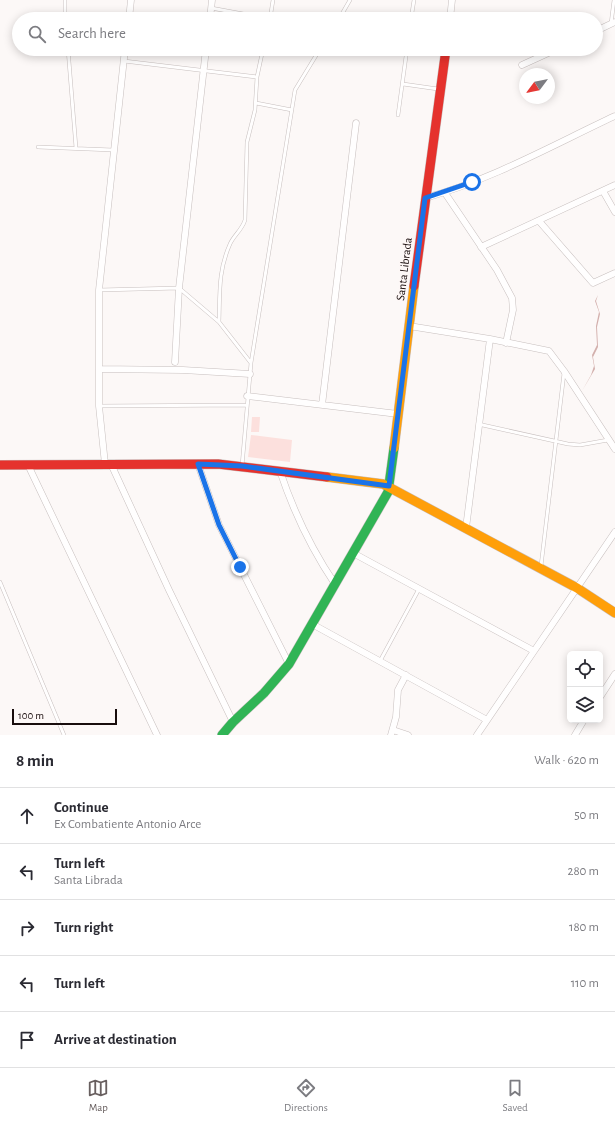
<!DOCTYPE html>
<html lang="en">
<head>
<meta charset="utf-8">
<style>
	:root { --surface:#fff; --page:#f2f2f3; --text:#2b2b33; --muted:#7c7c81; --line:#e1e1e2; --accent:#685f5f }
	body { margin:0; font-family:"Alegreya Sans",sans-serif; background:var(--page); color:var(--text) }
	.controls { position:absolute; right:12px; bottom:12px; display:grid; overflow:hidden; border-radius:6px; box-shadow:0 2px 10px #0003 }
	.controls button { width:36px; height:36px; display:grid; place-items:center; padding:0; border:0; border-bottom:1px solid var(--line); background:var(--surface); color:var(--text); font:20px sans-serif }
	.compass { position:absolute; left:519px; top:68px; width:36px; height:36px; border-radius:50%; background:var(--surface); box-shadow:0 2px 10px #0003; rotate:238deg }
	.scale { position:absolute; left:12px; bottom:10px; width:105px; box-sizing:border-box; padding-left:4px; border:2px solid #180d0d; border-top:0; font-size:11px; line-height:14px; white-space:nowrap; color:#180d0d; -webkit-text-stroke:3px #fdf7f6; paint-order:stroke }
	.stop { position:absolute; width:12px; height:12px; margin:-9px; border:3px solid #1a73e8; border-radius:50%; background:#fff }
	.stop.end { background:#1a73e8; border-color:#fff; box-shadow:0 1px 4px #0008 }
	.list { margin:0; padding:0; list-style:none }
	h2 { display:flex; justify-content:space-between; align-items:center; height:52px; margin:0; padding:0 16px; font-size:17px }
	h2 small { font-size:13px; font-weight:400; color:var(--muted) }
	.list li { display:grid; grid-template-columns:26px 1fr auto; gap:12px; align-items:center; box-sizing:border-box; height:56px; padding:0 16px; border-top:1px solid var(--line) }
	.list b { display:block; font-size:15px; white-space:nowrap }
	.list p { margin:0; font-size:13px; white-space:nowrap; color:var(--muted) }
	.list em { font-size:13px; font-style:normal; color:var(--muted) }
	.icon { flex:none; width:22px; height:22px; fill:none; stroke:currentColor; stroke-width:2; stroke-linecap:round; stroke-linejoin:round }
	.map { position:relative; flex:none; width:615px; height:735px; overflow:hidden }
	.search { position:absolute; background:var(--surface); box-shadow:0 2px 10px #0003; left:12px; right:12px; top:12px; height:44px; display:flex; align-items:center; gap:10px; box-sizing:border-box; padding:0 14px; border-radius:22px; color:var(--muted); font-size:15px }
	.sheet { height:332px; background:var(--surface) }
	nav { display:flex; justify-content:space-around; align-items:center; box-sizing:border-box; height:56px; border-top:1px solid var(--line); background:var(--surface); font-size:11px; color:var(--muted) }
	nav a { display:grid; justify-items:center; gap:2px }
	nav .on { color:var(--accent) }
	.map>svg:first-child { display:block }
	.green { fill:#fce0dd }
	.water { fill:#d3b0ad }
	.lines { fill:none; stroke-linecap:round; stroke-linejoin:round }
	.lane-casing { stroke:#c7bfbe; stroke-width:4 }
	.street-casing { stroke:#c7bfbe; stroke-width:7 }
	.fast-casing { stroke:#c7bfbe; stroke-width:10 }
	.slow-casing { stroke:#c7bfbe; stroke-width:10 }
	.jam-casing { stroke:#c7bfbe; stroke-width:10 }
	.lane { stroke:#fffefe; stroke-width:3 }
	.street { stroke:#fffefe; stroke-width:6 }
	.fast { stroke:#30b455; stroke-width:9 }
	.slow { stroke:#ff9f0a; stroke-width:9 }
	.jam { stroke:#e5322d; stroke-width:9 }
	.route { stroke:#1a73e8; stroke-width:5 }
	.labels { text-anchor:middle; stroke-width:3; stroke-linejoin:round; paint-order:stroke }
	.street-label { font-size:12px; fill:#180d0d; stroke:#fdf7f6 }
</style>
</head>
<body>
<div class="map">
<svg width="615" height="735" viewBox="0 0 615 735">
	<rect width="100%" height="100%" fill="#fcf8f7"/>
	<path class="green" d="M252,417h8l-1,15h-8z
		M251,435l41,5 -2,22 -42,-5z"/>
	<path class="water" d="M598,295l-2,6 4,13 -3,13 1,20 -5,10 2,12 -13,22 9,-16 3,-9 -2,-11 5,-10 -1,-19 3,-14 -4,-11z"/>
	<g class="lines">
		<defs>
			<path id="lane" d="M65,0v14l64,2
				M211,8l59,11
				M270,19l3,-19
				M339,19l11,-19
				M411,19l3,-19
				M611,24l3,-24
				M68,49l8,99
				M124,61l133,16
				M403,84l35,5
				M256,103l36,7
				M398,115l9,-66
				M38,147l75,3
				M99,290l80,-2 40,34 32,41
				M219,322c1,-29 -1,-51 11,-78 4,-9 12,-14 15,-24l2,-78 8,-32 2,-33 6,-28
				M99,406l147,-1
				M478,424l90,20 12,1 28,-5
				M242,466l9,-103 44,-273 25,-41
				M541,566l23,-193
				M0,582l64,153
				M380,661l39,-72"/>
			<path id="street" d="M129,19l2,-19
				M210,19l2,-19
				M450,19l2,-19
				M596,31l19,-9
				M522,65l35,-16
				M603,191l12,21
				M445,193l52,77 15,28 1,12 -7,33
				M425,198c66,-18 128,-53 190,-82
				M539,221l54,62 22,-10
				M481,247l134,-62
				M409,326l81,13 59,12 15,20 51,78
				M175,362l4,-74 27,-239
				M99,369l84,1 67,4
				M247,396l151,18
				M322,405l34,-282
				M105,464l-6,-58v-116l26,-241
				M111,464l58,126 64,132
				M198,464l21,61 70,139
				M28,465l129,270
				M280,471c13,39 32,79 55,113
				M466,528l24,-189
				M353,553l181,98
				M312,624l175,96
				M600,697l15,-23
				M393,730l15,5
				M391,735l5,-18 2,-27 8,-15
				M477,735l138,-203
				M575,735l9,-15"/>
			<path id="fast" d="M222,735l11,-13 31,-29 25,-29 99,-172 6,-44"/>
			<path id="slow" d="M394,448l20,-162
				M327,477l56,7 194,104 38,25"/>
			<path id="jam" d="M414,286l32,-237
				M0,465l218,-1 109,13"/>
		</defs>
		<use href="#lane" class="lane-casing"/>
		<use href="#street" class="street-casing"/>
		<use href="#fast" class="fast-casing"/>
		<use href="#slow" class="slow-casing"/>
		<use href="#jam" class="jam-casing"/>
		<use href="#lane" class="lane"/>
		<use href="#street" class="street"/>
		<use href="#fast" class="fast"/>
		<use href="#slow" class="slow"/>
		<use href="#jam" class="jam"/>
	</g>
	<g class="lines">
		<path class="route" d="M240,567l-21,-42 -21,-61 44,2 147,20 36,-288 47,-16"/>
	</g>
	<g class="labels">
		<g class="street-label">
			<text transform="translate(404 269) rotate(-83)" y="4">Santa Librada</text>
		</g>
	</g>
</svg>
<div class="controls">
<button><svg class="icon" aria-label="locate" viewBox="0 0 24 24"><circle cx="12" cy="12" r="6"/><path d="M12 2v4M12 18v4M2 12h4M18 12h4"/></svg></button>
<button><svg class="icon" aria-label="layers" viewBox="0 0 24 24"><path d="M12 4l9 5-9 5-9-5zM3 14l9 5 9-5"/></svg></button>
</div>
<svg class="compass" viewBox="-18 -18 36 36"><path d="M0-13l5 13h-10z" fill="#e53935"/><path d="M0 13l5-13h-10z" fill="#7c7c81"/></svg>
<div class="scale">100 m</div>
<div class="stop" style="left:472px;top:182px"></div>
<div class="stop end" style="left:240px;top:567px"></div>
<div class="search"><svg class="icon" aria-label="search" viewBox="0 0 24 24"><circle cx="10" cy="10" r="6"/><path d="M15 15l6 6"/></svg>Search here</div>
</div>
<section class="sheet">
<h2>8 min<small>Walk · 620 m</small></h2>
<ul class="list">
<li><svg class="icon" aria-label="ahead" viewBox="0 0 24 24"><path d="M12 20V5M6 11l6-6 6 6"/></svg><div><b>Continue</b><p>Ex Combatiente Antonio Arce</p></div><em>50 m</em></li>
<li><svg class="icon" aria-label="left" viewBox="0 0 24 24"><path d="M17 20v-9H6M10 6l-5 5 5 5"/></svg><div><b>Turn left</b><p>Santa Librada</p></div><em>280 m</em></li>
<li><svg class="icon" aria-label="right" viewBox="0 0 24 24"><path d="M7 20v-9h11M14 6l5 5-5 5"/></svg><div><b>Turn right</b></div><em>180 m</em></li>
<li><svg class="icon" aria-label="left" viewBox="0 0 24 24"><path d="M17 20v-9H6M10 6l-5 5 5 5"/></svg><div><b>Turn left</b></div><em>110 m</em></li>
<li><svg class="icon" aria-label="arrive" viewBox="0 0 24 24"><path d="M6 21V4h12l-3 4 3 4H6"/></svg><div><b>Arrive at destination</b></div></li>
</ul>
</section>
<nav>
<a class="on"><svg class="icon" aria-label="map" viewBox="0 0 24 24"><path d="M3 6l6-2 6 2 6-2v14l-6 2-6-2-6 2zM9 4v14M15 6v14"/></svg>Map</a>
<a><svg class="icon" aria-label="directions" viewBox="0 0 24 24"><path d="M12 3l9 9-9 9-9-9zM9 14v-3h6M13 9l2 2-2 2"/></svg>Directions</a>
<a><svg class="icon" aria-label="saved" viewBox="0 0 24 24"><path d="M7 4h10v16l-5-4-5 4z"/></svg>Saved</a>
</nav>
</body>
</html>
